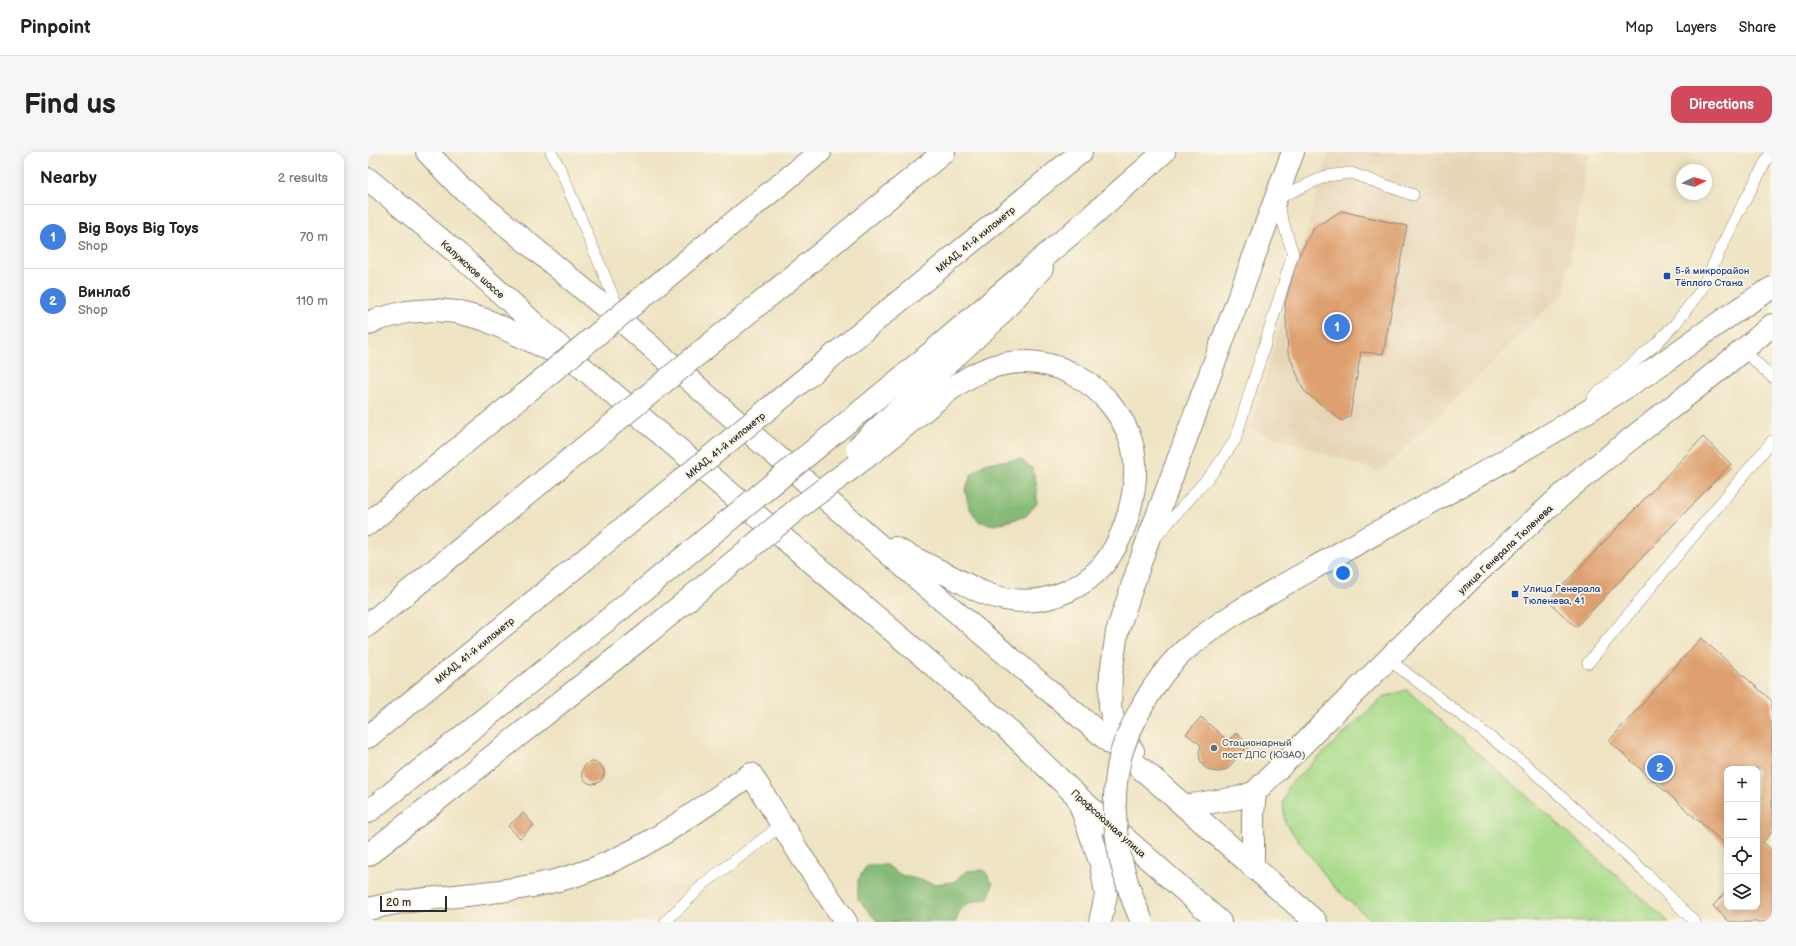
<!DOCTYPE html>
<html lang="en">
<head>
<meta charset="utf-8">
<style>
	:root { --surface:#fff; --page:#f6f6f6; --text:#222; --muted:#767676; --line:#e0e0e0; --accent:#d1495b }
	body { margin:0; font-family:"Balsamiq Sans",sans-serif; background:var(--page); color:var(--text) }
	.controls { position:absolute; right:12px; bottom:12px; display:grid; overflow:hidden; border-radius:8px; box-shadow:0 2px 10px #0003 }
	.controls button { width:36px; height:36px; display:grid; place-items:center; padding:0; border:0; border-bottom:1px solid var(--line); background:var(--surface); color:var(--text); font:20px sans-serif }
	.compass { position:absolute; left:1308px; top:12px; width:36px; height:36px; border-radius:50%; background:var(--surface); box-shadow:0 2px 10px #0003; rotate:84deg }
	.scale { position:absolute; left:12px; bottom:10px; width:67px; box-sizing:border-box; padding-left:4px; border:2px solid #2b2b2b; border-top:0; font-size:11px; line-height:14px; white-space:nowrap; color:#2b2b2b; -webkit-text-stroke:3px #fcf5e5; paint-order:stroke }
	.you { position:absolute; left:975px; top:421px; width:14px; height:14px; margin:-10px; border:3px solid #fff; border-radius:50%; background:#1a73e8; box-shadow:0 0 0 6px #1a73e833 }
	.badge { display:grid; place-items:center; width:26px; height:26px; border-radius:50%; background:var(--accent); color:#fff; font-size:13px; font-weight:700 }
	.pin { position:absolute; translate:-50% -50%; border:2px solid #fff; box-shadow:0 1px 4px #0006 }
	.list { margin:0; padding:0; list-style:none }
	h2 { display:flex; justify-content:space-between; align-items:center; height:52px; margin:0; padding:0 16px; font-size:17px }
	h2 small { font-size:13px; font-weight:400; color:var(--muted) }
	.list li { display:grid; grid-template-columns:26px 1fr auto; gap:12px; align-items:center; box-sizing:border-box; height:64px; padding:0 16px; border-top:1px solid var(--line) }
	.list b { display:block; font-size:15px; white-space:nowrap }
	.list p { margin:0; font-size:13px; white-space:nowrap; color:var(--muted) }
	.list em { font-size:13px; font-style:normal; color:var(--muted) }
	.icon { flex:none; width:22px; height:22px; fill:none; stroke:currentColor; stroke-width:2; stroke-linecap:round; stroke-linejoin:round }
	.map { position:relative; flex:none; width:1404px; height:770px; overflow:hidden; border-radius:12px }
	header { display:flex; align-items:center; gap:24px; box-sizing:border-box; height:56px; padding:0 20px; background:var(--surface); border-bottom:1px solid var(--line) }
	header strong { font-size:19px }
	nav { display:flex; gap:22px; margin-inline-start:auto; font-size:14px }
	.intro { display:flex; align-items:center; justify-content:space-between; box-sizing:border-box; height:96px; padding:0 24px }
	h1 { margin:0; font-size:28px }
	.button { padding:10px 18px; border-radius:12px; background:var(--accent); color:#fff; font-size:14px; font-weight:700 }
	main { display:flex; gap:24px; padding:0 24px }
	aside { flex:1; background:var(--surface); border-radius:12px; box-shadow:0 2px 10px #0003 }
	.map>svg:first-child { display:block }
	.built { fill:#e7d5b7 }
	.green { fill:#a8db8b; stroke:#6a835b }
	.forest { fill:#86bb77; stroke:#587351 }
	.building { fill:#dea070 }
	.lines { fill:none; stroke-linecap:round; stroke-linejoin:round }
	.lane-casing { stroke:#8c8776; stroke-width:12 }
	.secondary-casing { stroke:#8c8776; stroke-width:24 }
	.primary-casing { stroke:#8c8776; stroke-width:24 }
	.highway-casing { stroke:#8c8776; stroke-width:24 }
	.lane { stroke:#fff; stroke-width:11 }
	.secondary { stroke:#fff; stroke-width:22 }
	.primary { stroke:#fff; stroke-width:22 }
	.highway { stroke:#fff; stroke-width:22 }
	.secondary-bridge-casing { stroke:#8c8776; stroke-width:24; stroke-linecap:butt }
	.primary-bridge-casing { stroke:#8c8776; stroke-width:24; stroke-linecap:butt }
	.highway-bridge-casing { stroke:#8c8776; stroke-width:24; stroke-linecap:butt }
	.secondary-bridge { stroke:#fff; stroke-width:22 }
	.primary-bridge { stroke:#fff; stroke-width:22 }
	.highway-bridge { stroke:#fff; stroke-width:22 }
	.transit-dot { fill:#1a4fb4; stroke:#fcf5e5; stroke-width:1.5 }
	.service-dot { fill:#5c6f8a; stroke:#fcf5e5; stroke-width:1.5 }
	.labels { text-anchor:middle; stroke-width:3.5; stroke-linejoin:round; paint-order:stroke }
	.street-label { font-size:10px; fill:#2b2b2b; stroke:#fcf5e5 }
	.transit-label { font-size:10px; fill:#164399; stroke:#fcf5e5; text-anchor:start }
	.service-label { font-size:10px; fill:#4e5e75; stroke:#fcf5e5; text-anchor:start }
</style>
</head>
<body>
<header>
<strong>Pinpoint</strong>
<nav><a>Map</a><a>Layers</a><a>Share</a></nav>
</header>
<div class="intro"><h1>Find us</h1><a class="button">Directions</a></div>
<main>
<aside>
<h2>Nearby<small>2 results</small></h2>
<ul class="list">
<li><span class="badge" style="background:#3f7fe0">1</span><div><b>Big Boys Big Toys</b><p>Shop</p></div><em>70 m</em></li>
<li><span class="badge" style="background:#3f7fe0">2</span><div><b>Винлаб</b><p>Shop</p></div><em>110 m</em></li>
</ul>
</aside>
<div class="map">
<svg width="1404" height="770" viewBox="0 0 1404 770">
	<rect width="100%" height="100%" fill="#fcf5e5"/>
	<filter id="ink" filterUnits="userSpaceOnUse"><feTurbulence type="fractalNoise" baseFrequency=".025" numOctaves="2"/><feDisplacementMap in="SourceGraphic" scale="8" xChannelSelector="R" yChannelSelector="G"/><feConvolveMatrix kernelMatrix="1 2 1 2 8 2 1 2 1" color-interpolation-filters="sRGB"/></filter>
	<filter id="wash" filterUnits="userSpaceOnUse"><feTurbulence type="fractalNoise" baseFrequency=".012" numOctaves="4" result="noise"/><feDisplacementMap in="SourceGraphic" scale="16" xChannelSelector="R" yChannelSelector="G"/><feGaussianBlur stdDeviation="0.9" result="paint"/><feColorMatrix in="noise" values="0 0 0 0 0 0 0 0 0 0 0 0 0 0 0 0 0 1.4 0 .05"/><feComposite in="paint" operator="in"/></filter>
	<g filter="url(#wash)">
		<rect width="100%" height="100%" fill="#eee3c2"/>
		<path class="built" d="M961,0h260l-25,140 -184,180 -129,-43z"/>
		<path class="green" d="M1039,538l262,232h-296l-38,-34 -50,-65 -2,-21 6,-17 94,-88z"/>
		<path class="forest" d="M652,307l13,10 4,17v17l-11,13 -31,9 -17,-4 -9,-14 -4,-17 7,-16 14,-11z
			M499,713h19l15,10 34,9 18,-2 13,-11 18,-1 9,14 -5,15c-18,2 -28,4 -32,23h-78l-20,-23v-19z"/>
		<g id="blocks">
			<path class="building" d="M973,59l66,15 -24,128 -22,-2 -11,64 -8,5 -38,-30 -16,-39 -3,-49 13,-46 16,-29z
				M1335,285l28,27 -155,163 -28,-26z
				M1333,486l71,63v131l-9,10 9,8v72h-42l-17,-16 14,-16v17h30v-138h-30v77l-118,-105z
				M833,565l27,24 8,-8 13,12 -22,24 -8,3 -8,-1 -7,-4 -4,-7 -1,-8 2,-7 -15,-11z
				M214 621a11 11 0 1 1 22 0a11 11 0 1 1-22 0Z
				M155,661l11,12 -14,13 -12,-12z"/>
		</g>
	</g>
	<g filter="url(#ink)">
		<use href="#blocks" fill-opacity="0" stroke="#8c8776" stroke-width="1"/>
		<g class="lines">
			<defs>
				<path id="lane" d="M183,0l10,19 59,142
					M1376,199l28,26
					M1225,245l63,-53 20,-21 25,-33 35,-73 35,-65
					M787,386l59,-67 21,-31 58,-186 -17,-55 50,-23 25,-3 62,22
					M1020,507l136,104 123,111 48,48
					M1220,511l184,-222
					M297,770l41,-40 76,-57"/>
				<path id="secondary" d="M974,400c102,-57 205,-113 303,-177 43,-29 83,-61 127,-87
					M709,644l24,68 5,31 -6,27
					M816,654l54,-8 17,-6c103,-103 206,-208 315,-304 66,-56 138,-105 202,-163
					M885,715v-53l2,-22
					M0,757c14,-3 28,-7 42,-8 56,-7 115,-9 169,-27 64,-21 118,-63 172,-100l50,82 45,66"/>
				<path id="primary" d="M59,0l31,33 166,138 318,277 215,182 159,140
					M0,27l90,75 103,94
					M372,65l80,-65
					M0,172l7,-4 31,-8 28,-2 23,2 29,8 90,42 424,360 77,74 143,126
					M559,230l68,-62 47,-52
					M0,372l81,-68
					M526,396c20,10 40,20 60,30 19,10 36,20 58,22 37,5 79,-14 99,-46 8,-13 14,-27 18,-42 6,-22 9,-45 3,-68 -17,-57 -79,-95 -137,-78 -20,6 -36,17 -52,29
					M765,599l-17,-23 -6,-21 1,-33 6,-42 27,-81 149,-399
					M0,703l281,-223"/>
				<path id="highway" d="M434,117l142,-117
					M495,179l218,-179
					M544,217l167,-142 85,-75
					M0,473l152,-125
					M0,585l214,-175
					M0,660l253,-203"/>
			</defs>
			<use href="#lane" class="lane-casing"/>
			<use href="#secondary" class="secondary-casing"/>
			<use href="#primary" class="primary-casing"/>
			<use href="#highway" class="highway-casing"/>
			<use href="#lane" class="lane"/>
			<use href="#secondary" class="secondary"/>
			<use href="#primary" class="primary"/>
			<use href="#highway" class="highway"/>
			<defs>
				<path id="secondary-bridge" d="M774,770c-23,-52 -34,-103 -23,-159 3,-19 13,-36 21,-53 11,-20 28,-45 45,-60 46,-39 105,-68 157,-98"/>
				<path id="primary-bridge" d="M489,296l70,-66
					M81,304l291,-239
					M281,480l152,-126 75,-56 67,-55"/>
				<path id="highway-bridge" d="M152,348l282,-231
					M214,410l281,-231
					M253,457l291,-240"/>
			</defs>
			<use href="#secondary-bridge" class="secondary-bridge-casing"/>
			<use href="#primary-bridge" class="primary-bridge-casing"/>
			<use href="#highway-bridge" class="highway-bridge-casing"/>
			<use href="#secondary-bridge" class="secondary-bridge"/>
			<use href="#primary-bridge" class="primary-bridge"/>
			<use href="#highway-bridge" class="highway-bridge"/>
		</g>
	</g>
	<g class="transit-dot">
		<rect x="1295" y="120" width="8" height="8" rx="2"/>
		<rect x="1143" y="438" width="8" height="8" rx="2"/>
	</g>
	<circle class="service-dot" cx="846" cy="596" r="4"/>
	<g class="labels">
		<g class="street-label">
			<text transform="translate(607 87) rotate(-39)" y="4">МКАД, 41-й километр</text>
			<text transform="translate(105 117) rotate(42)" y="4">Калужское шоссе</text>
			<text transform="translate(357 293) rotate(-39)" y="4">МКАД, 41-й километр</text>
			<text transform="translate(1137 397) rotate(-43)" y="4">улица Генерала Тюленева</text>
			<text transform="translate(106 498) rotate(-39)" y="4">МКАД, 41-й километр</text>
			<text transform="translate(741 671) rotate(42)" y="4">Профсоюзная улица</text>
		</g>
		<g class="transit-label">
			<text x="1307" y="122">5-й микрорайон<tspan x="1307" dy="12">Тёплого Стана</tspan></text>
			<text x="1155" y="440">Улица Генерала<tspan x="1155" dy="12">Тюленева, 41</tspan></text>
		</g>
		<g class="service-label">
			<text x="854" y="594">Стационарный<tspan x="854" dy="12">пост ДПС (ЮЗАО)</tspan></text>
		</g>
	</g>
</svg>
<div class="controls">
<button>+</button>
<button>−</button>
<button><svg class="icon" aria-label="locate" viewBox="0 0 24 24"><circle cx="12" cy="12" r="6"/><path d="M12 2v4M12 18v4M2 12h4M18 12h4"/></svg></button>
<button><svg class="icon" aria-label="layers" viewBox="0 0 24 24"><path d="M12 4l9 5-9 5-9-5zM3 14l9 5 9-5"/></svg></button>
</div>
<svg class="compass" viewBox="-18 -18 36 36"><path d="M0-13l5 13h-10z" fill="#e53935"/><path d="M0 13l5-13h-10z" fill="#767676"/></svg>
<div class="scale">20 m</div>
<div class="you"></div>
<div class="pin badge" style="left:969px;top:175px;background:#3f7fe0">1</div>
<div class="pin badge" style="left:1292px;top:616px;background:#3f7fe0">2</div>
</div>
</main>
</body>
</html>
